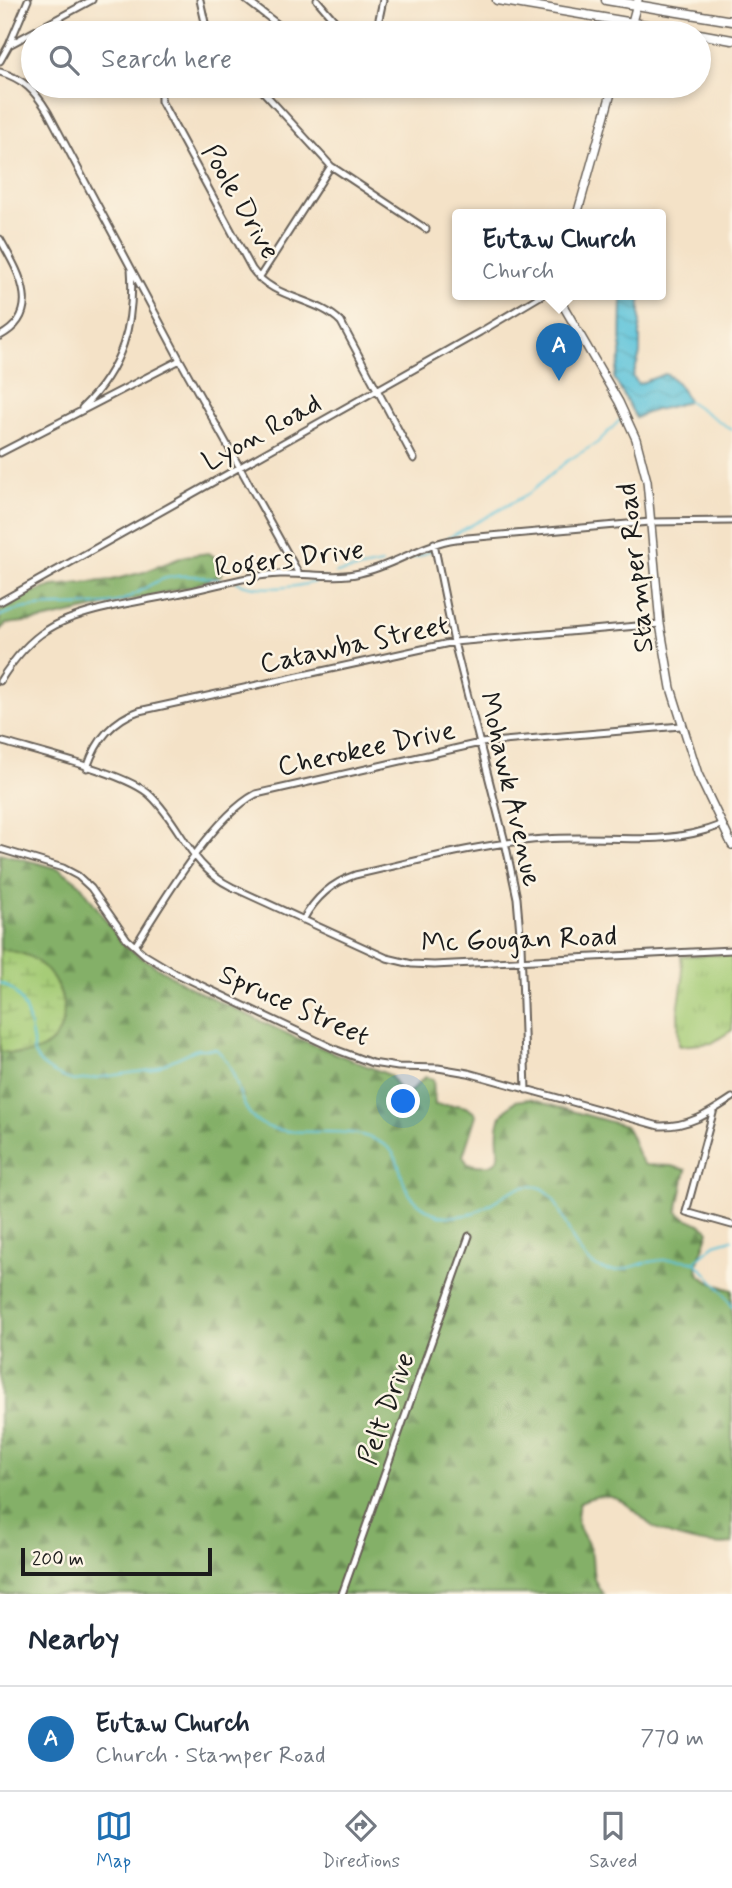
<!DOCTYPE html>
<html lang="en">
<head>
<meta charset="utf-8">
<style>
	:root { --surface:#fff; --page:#f6f6f7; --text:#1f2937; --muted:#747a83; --line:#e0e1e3; --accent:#1f6fb2 }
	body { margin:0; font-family:Mynerve,sans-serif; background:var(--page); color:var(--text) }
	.scale { position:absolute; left:21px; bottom:18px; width:191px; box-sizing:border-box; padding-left:7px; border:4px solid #1c1c1c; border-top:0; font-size:19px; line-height:24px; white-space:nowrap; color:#1c1c1c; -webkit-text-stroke:5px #fcf5e5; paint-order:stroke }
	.you { position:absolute; left:404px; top:1102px; width:24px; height:24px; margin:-18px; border:5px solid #fff; border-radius:50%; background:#1a73e8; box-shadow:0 0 0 10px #1a73e833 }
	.badge { display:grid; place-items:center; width:46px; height:46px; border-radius:50%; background:var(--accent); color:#fff; font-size:23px; font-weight:700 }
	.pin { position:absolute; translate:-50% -58px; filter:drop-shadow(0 2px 4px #0008) }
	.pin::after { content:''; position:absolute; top:37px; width:24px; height:21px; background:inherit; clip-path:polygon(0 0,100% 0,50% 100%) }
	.popup { position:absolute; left:452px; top:209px; width:214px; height:91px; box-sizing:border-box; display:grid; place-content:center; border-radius:7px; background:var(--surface); filter:drop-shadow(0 2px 5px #0005); font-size:23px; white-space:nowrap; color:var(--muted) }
	.popup b { font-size:26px; color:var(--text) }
	.popup::after { content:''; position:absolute; left:50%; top:100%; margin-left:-14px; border:14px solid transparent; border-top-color:var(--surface) }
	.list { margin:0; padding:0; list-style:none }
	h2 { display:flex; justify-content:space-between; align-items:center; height:91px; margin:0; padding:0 28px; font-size:30px }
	h2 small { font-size:23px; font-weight:400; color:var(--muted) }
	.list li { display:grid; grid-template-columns:46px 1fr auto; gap:21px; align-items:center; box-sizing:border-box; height:105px; padding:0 28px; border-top:2px solid var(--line) }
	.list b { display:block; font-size:26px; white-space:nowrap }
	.list p { margin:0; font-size:23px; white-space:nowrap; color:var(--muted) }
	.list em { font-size:23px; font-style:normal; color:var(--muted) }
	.icon { flex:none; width:38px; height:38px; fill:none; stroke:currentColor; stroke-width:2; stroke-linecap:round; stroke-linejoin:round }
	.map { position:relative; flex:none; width:732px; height:1594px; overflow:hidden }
	.search { position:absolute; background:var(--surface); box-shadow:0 4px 10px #0003; left:21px; right:21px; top:21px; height:77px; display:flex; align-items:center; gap:18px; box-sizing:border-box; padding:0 24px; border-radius:38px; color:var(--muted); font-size:26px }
	.sheet { height:196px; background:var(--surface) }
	nav { display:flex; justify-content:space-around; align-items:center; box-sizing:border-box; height:98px; border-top:2px solid var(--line); background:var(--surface); font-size:19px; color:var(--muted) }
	nav a { display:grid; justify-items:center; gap:4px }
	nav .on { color:var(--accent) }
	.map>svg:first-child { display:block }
	.grass { fill:url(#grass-tufts); stroke:#61744a; stroke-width:2 }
	.forest { fill:url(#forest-firs); stroke:#506642; stroke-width:2 }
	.wetland { fill:url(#wetland-marsh); stroke:#61744a; stroke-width:2 }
	.water { fill:url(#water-waves); stroke:#3c707b; stroke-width:2 }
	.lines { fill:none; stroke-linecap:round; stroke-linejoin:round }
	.stream { stroke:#5cc3da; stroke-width:2 }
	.street-casing { stroke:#686158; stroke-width:9 }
	.secondary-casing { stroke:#686158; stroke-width:10 }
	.primary-casing { stroke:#686158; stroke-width:11 }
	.street { stroke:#fff; stroke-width:5 }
	.secondary { stroke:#fff; stroke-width:7 }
	.primary { stroke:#fff; stroke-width:8 }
	.labels { text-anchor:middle; stroke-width:5; stroke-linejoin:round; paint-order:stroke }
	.street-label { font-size:28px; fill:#1c1c1c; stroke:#fcf5e5 }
</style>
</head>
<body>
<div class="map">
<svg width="732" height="1594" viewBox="0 0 732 1594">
	<defs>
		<pattern id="grass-tufts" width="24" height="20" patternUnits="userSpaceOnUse" patternTransform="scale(1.75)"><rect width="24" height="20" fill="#a6cc77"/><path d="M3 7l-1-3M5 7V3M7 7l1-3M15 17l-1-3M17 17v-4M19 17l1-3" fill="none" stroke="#8eaf66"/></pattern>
		<pattern id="forest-firs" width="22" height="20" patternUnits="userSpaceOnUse" patternTransform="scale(1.75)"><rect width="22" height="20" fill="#84b068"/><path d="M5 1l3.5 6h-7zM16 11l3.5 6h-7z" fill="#6b8e55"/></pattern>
		<pattern id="wetland-marsh" width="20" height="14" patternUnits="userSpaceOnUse" patternTransform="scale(1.75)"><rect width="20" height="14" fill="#a6cc77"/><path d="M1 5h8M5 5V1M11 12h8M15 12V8" fill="none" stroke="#8eaf66"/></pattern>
		<pattern id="water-waves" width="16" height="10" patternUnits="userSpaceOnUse" patternTransform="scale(1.75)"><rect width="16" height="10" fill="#5cc3da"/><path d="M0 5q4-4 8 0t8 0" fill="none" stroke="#4fa7ba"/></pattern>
	</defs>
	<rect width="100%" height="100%" fill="#fcf5e5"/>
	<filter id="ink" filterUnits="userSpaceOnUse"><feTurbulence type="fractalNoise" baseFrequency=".0143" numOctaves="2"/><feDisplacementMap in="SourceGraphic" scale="14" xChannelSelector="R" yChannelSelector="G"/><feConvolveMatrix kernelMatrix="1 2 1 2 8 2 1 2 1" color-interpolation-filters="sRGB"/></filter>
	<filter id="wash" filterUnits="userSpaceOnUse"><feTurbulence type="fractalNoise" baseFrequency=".00686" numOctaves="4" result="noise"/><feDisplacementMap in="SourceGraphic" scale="28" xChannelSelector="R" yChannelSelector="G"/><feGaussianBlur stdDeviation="1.57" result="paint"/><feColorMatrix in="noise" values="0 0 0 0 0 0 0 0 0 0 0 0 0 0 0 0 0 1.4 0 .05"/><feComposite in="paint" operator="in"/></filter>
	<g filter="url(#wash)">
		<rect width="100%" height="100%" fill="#f4e2c7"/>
		<path class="grass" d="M732,954v76l-20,13 -33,3 -1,-35 5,-31 -2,-24z"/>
		<path class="forest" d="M209,553l15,11 -3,11 -28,11 -151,34 -36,4 -6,6v-20l27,-16 26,-8 59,-6 32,-8 41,-16z
			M0,853l60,16 20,15 45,63 68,42 101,48 96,38 11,18c15,1 14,-11 25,-16l7,2 2,26c16,1 30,-4 41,10l-13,41 5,8c48,8 22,-18 32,-45 2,-7 10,-13 15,-18l14,-2 96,27c10,12 9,27 20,39l27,1 14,4 -9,42c10,9 23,9 32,19 -12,40 -27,43 23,59v254c-22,3 -61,-6 -80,-18 -6,-4 -11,-10 -17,-15 -17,-16 -34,-19 -55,-9 -10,30 9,31 12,55 2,19 -1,20 11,37h-603z"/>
		<path class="wetland" d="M0,949c10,2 23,3 32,9 52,33 39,111 -32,93z"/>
		<path class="water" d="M622,295h21l-3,7v52l-7,22 5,8 27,-10c11,4 17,16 23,26 -10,8 -36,7 -52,18l-22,-40 7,-21z"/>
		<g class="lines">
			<path class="stream" d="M687,400l45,30
				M448,538l80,-44 39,-33 30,-18 26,-26
				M404,559l16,-3 12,-6
				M336,573l46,-9
				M237,582c22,10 67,6 87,-4
				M0,616c33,-16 81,-6 117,-14 20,-5 34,-22 54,-25 19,-3 36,0 54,4
				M0,983c24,8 30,38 33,60 0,2 0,9 1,11 6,14 26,23 40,27l77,-11 46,-21h19c26,23 18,54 41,72 30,23 91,-3 129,25 16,11 13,33 23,47 6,10 19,17 29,23 12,1 25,1 37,-4 23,-9 37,-30 63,-25 27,5 26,68 64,82 17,6 31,-4 47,-7 14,-3 30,-3 43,-1 7,2 39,39 40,46
				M695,1261l20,-17 17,-5"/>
		</g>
	</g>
	<g filter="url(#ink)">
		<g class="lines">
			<defs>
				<path id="street" d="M200,0l6,27 5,6
					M246,0l34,26 4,7
					M317,0l28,33
					M376,33l7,-33
					M9,45l83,-45
					M0,61l9,-16 19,-45
					M0,72c24,7 35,19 48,40l132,248 119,214
					M165,86l-4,6v9l91,168c22,31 64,28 89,53l73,137
					M258,86l73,80 95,63
					M0,239c17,31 45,73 0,97
					M259,278l72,-112
					M82,408c41,-40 53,-84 49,-140
					M0,453l180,-93
					M434,543l20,99 51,200 12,56 4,47 5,145
					M0,602l480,-270 62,-37
					M0,681c12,-19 27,-39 47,-51 33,-22 99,-29 139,-38 30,-6 63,-17 94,-18 27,-1 54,5 80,-1 34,-7 61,-29 96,-34l194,-17 82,-1
					M0,741c35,11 128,32 151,55 31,30 38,70 81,91l155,71 25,6 22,1 298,-15
					M87,768c9,-27 25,-48 52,-57l315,-69 206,-18
					M0,849l63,19 15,8 13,12 36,51 18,16 30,18 162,77 35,13 26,4 40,1 30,5 191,53c30,1 49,-12 73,-28
					M303,920c12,-22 28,-37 52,-45 63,-14 126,-32 190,-36 60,-5 119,9 176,-14
					M135,946c27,-43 77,-129 121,-152l224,-51 201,-17
					M713,1113l-27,99 46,13
					M342,1594l127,-358"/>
				<path id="secondary" d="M629,33l9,-33
					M577,215l36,-129
					M557,295l62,107 17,37 11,42 13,143 11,64 27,86 34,71"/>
				<path id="primary" d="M497,0l196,33
					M606,0l126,21
					M699,34l33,6"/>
			</defs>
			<use href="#street" class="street-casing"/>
			<use href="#secondary" class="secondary-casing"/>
			<use href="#primary" class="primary-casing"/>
			<use href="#street" class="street"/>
			<use href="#secondary" class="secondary"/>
			<use href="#primary" class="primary"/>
		</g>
	</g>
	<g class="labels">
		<g class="street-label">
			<text transform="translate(242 201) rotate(60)" y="10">Poole Drive</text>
			<text transform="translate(261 431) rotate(-29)" y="10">Lyon Road</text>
			<text transform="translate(289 557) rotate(-7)" y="10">Rogers Drive</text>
			<text transform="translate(634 568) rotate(-96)" y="10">Stamper Road</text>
			<text transform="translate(354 643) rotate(-12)" y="10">Catawba Street</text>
			<text transform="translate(366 747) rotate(-12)" y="10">Cherokee Drive</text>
			<text transform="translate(512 789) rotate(77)" y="10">Mohawk Avenue</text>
			<text transform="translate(519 938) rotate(-2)" y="10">Mc Gougan Road</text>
			<text transform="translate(295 1004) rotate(24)" y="10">Spruce Street</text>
			<text transform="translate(385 1408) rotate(-70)" y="10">Pelt Drive</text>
		</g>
	</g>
</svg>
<div class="scale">200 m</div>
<div class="you"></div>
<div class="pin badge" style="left:559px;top:381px">A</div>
<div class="popup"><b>Eutaw Church</b>Church</div>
<div class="search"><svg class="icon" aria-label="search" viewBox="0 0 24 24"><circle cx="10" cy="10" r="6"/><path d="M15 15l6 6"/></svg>Search here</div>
</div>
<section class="sheet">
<h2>Nearby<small></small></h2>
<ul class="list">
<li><span class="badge">A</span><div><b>Eutaw Church</b><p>Church · Stamper Road</p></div><em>770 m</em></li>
</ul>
</section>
<nav>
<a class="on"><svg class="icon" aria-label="map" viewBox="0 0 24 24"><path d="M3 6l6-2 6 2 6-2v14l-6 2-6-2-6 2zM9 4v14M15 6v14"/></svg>Map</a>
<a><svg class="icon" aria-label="directions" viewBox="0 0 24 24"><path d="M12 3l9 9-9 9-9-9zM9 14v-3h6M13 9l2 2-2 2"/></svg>Directions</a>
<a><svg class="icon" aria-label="saved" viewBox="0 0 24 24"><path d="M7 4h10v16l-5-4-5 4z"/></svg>Saved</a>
</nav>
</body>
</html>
